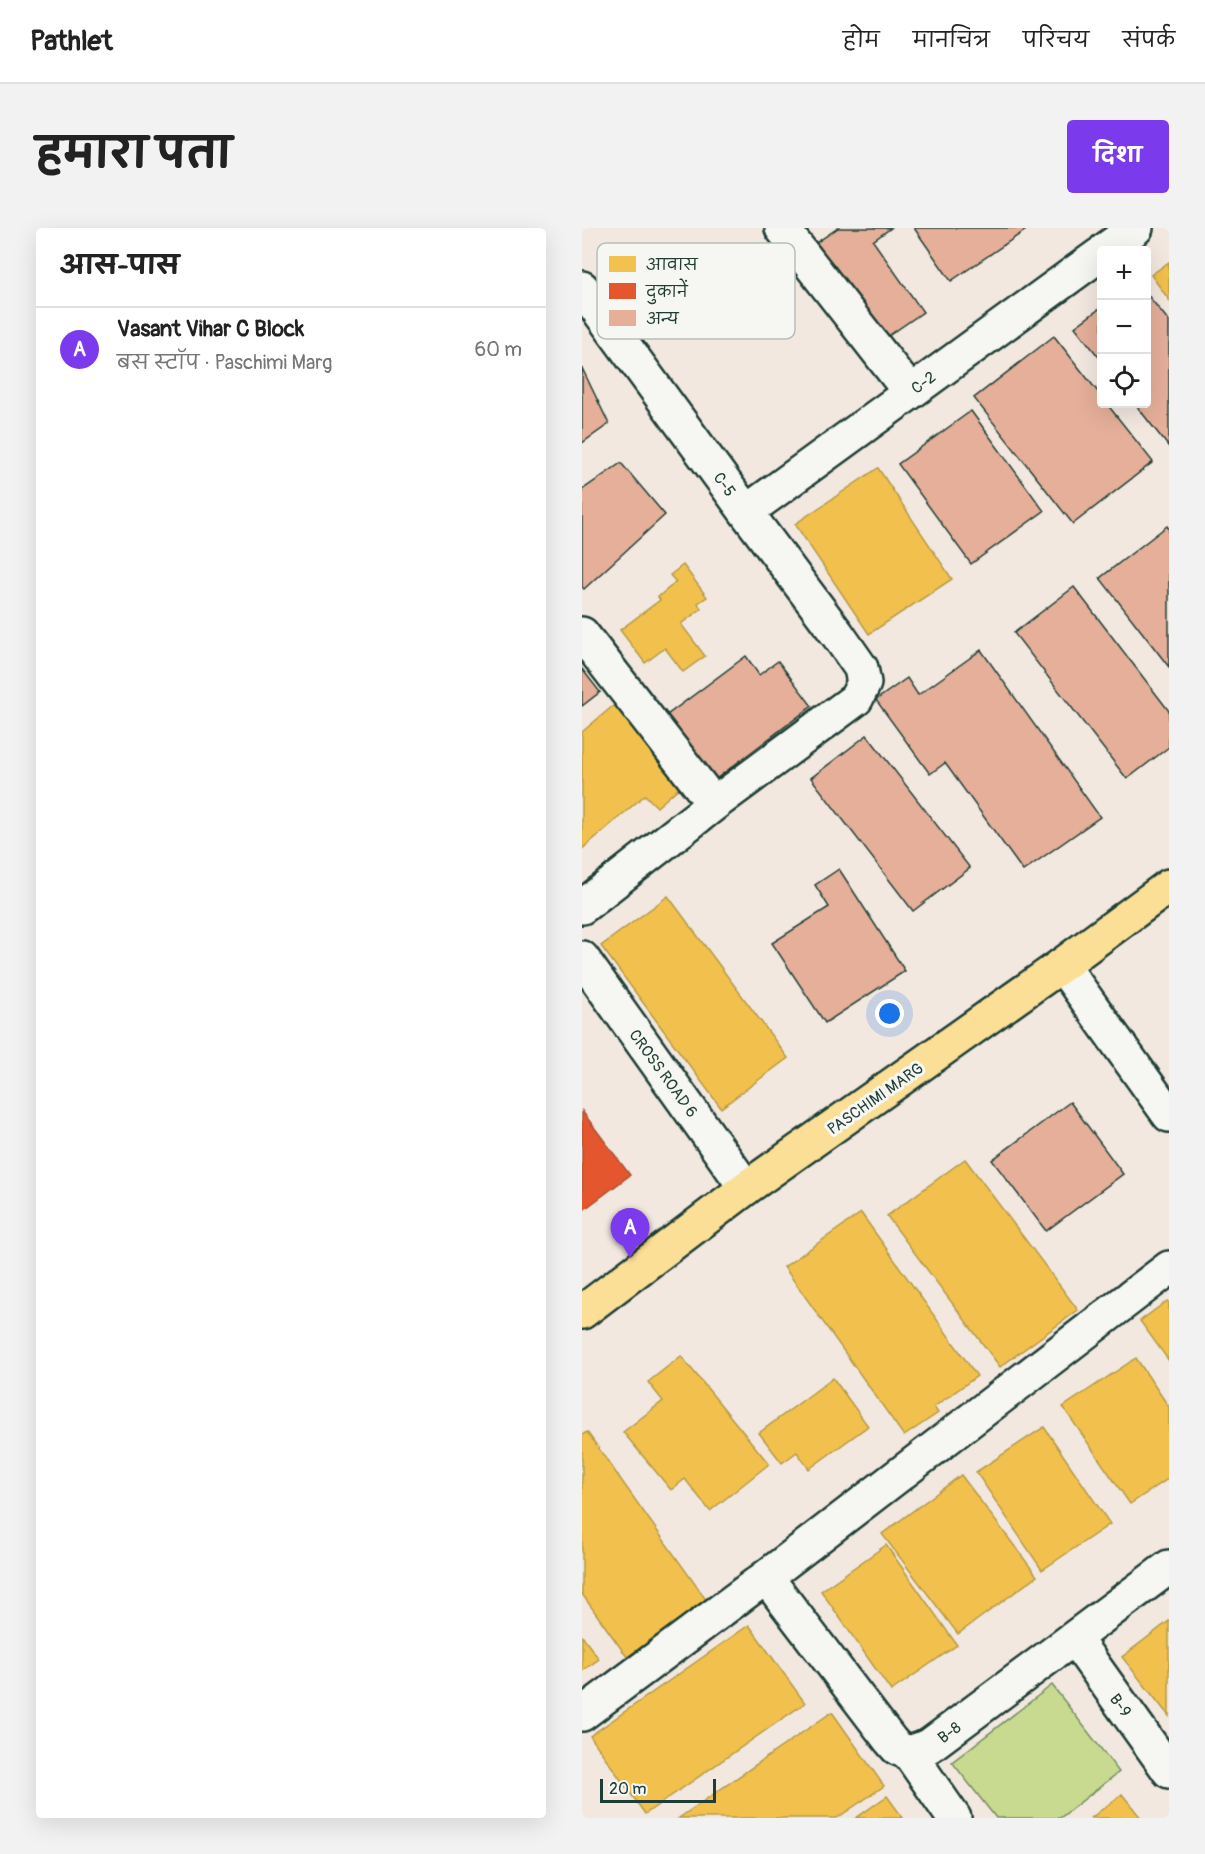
<!DOCTYPE html>
<html lang="hi">
<head>
<meta charset="utf-8">
<style>
	:root { --surface:#fff; --page:#f2f2f2; --text:#222; --muted:#767676; --line:#e0e0e0; --accent:#7c3aed }
	body { margin:0; font-family:Pangolin,"Playpen Sans Deva",sans-serif; background:var(--page); color:var(--text) }
	.controls { position:absolute; right:18px; top:18px; display:grid; overflow:hidden; border-radius:6px; box-shadow:0 6px 24px #0002 }
	.controls button { width:54px; height:54px; display:grid; place-items:center; padding:0; border:0; border-bottom:2px solid var(--line); background:var(--surface); color:var(--text); font:30px sans-serif }
	.scale { position:absolute; left:18px; bottom:15px; width:116px; box-sizing:border-box; padding-left:6px; border:3px solid #1f3d34; border-top:0; font-size:16px; line-height:21px; white-space:nowrap; color:#1f3d34; -webkit-text-stroke:4px #f6f6f2; paint-order:stroke }
	.you { position:absolute; left:308px; top:786px; width:21px; height:21px; margin:-15px; border:4px solid #fff; border-radius:50%; background:#1a73e8; box-shadow:0 0 0 9px #1a73e833 }
	.badge { display:grid; place-items:center; width:39px; height:39px; border-radius:50%; background:var(--accent); color:#fff; font-size:20px; font-weight:700 }
	.pin { position:absolute; translate:-50% -50px; filter:drop-shadow(0 2px 3px #0008) }
	.pin::after { content:''; position:absolute; top:32px; width:21px; height:18px; background:inherit; clip-path:polygon(0 0,100% 0,50% 100%) }
	.list { margin:0; padding:0; list-style:none }
	h2 { display:flex; justify-content:space-between; align-items:center; height:78px; margin:0; padding:0 24px; font-size:26px }
	h2 small { font-size:20px; font-weight:400; color:var(--muted) }
	.list li { display:grid; grid-template-columns:39px 1fr auto; gap:18px; align-items:center; box-sizing:border-box; height:84px; padding:0 24px; border-top:2px solid var(--line) }
	.list b { display:block; font-size:22px; white-space:nowrap }
	.list p { margin:0; font-size:20px; white-space:nowrap; color:var(--muted) }
	.list em { font-size:20px; font-style:normal; color:var(--muted) }
	.icon { flex:none; width:33px; height:33px; fill:none; stroke:currentColor; stroke-width:2; stroke-linecap:round; stroke-linejoin:round }
	.map { position:relative; flex:none; width:587px; height:1590px; overflow:hidden; border-radius:6px }
	header { display:flex; align-items:center; gap:36px; box-sizing:border-box; height:84px; padding:0 30px; background:var(--surface); border-bottom:2px solid var(--line) }
	header strong { font-size:28px }
	nav { display:flex; gap:33px; margin-inline-start:auto; font-size:21px }
	.intro { display:flex; align-items:center; justify-content:space-between; box-sizing:border-box; height:144px; padding:0 36px }
	h1 { margin:0; font-size:42px }
	.button { padding:15px 27px; border-radius:6px; background:var(--accent); color:#fff; font-size:21px; font-weight:700 }
	main { display:flex; gap:36px; padding:0 36px }
	aside { flex:1; background:var(--surface); border-radius:6px; box-shadow:0 6px 24px #0002 }
	.map>svg:first-child { display:block }
	.green { fill:#c7da8f; stroke:#738c62; stroke-width:1.5 }
	.homes { fill:#f2c14e; stroke:#b39946; stroke-width:1.5 }
	.shops { fill:#e4572e; stroke:#a94f30; stroke-width:1.5 }
	.building { fill:#e5af9a; stroke:#1f3d34; stroke-width:1.5 }
	.lines { fill:none; stroke-linecap:round; stroke-linejoin:round }
	.minor-casing { stroke:#1f3d34; stroke-width:38 }
	.major-casing { stroke:#1f3d34; stroke-width:38 }
	.minor { stroke:#f6f6f2; stroke-width:33 }
	.major { stroke:#fbdf96; stroke-width:33 }
	.labels { text-anchor:middle; stroke-width:6; stroke-linejoin:round; paint-order:stroke }
	.street-label { font-size:16px; fill:#1f3d34; stroke:#f6f6f2 }
	.key { fill:#f6f6f2; stroke:#b6beb9; stroke-width:1.5 }
	.key-label { font-size:16px; fill:#1f3d34 }
</style>
</head>
<body>
<header>
<strong>Pathlet</strong>
<nav><a>होम</a><a>मानचित्र</a><a>परिचय</a><a>संपर्क</a></nav>
</header>
<div class="intro"><h1>हमारा पता</h1><a class="button">दिशा</a></div>
<main>
<aside>
<h2>आस-पास<small></small></h2>
<ul class="list">
<li><span class="badge">A</span><div><b>Vasant Vihar C Block</b><p>बस स्टॉप · Paschimi Marg</p></div><em>60 m</em></li>
</ul>
</aside>
<div class="map">
<svg width="587" height="1590" viewBox="0 0 587 1590">
	<rect width="100%" height="100%" fill="#f3e8e0"/>
	<filter id="ink" filterUnits="userSpaceOnUse"><feTurbulence type="fractalNoise" baseFrequency=".0167" numOctaves="2"/><feDisplacementMap in="SourceGraphic" scale="12" xChannelSelector="R" yChannelSelector="G"/><feConvolveMatrix kernelMatrix="1 2 1 2 8 2 1 2 1" color-interpolation-filters="sRGB"/></filter>
	<g filter="url(#ink)">
		<path class="green" d="M470,1457l67,87 -59,46h-64l-44,-56z"/>
		<path class="homes" d="M587,34v38l-18,-25z
			M296,240l74,111 -83,55 -74,-110z
			M101,337l24,32 -9,6 3,6 -20,15 24,32 -22,16 -18,-24 -20,15 -25,-33 40,-30 -2,-3 18,-15 -6,-7z
			M38,472l68,80 -31,27 -12,-12 -63,54v-117z
			M86,668l120,162 -67,50 -120,-162z
			M383,931l113,151 -78,57 -113,-151z
			M279,985l116,163 -43,31 4,6 -34,23 -120,-169z
			M585,1073l2,2v58l-29,-40z
			M99,1128l88,108 -59,47 -25,-32 -14,11 -48,-58 40,-31 -15,-19z
			M554,1130l33,49v71l-39,26 -67,-97z
			M251,1150l35,48 -59,43 -12,-17 -15,11 -23,-30z
			M462,1199l66,97 -68,46 -66,-98z
			M5,1204l120,169 -80,56 -45,-63v-159z
			M379,1247l76,101 -79,58 -76,-100z
			M304,1317l71,100 -66,46 -70,-100z
			M587,1393v95l-47,-59z
			M167,1397l56,78 -160,111 -55,-78z
			M0,1408l17,23 -17,12z
			M250,1484l52,74 -47,32h-158z
			M540,1566l19,24h-50z
			M305,1568l16,22h-47z"/>
		<path class="shops" d="M0,883l48,64 -48,36z"/>
		<path class="building" d="M256,0h53l-18,13 50,71 -42,29 -68,-96z
			M332,0h115l-78,53z
			M564,65l23,28v126l-34,-43h11z
			M520,79v54l-27,-34z
			M472,108l48,61v7h5l46,58 -80,62 -99,-126z
			M0,140l27,56 -27,19z
			M389,183l73,100 -73,53 -73,-100z
			M39,235l44,52 -81,74 -2,-2v-97z
			M585,298l2,3v138l-69,-89z
			M492,359l95,124v36l-42,32 -113,-146z
			M399,422l119,167 -77,54 -78,-108 -15,11 -54,-74 31,-22 11,17z
			M164,428l13,19 19,-14 34,45 -104,79 -49,-64z
			M0,441l18,23 -18,14z
			M285,507l103,133 -57,43 -102,-133z
			M257,641l66,102 -80,52 -53,-80 57,-36 -14,-22z
			M488,874l53,72 -77,57 -54,-71z"/>
		<g class="lines">
			<defs>
				<path id="minor" d="M200,0l128,164
					M523,22l31,-22
					M0,60l164,224 92,123 23,33 3,15 -8,16 -142,105 -132,103
					M164,284l356,-259
					M0,406l132,170
					M0,730l164,230
					M480,737l107,150
					M184,1349l124,163 7,8 12,5 20,-7 240,-179
					M492,1410l95,133
					M0,1486l184,-137 403,-309
					M327,1525l45,65"/>
				<path id="major" d="M0,1084l164,-124 316,-223 107,-79"/>
			</defs>
			<use href="#minor" class="minor-casing"/>
			<use href="#major" class="major-casing"/>
			<use href="#minor" class="minor"/>
			<use href="#major" class="major"/>
		</g>
	</g>
	<g class="labels">
		<g class="street-label">
			<text transform="translate(341 154) rotate(-36)" y="6">C-2</text>
			<text transform="translate(143 256) rotate(54)" y="6">C-5</text>
			<text transform="translate(82 845) rotate(54)" y="6">CROSS ROAD 6</text>
			<text transform="translate(293 870) rotate(-35)" y="6">PASCHIMI MARG</text>
			<text transform="translate(539 1477) rotate(54)" y="6">B-9</text>
			<text transform="translate(367 1504) rotate(-37)" y="6">B-8</text>
		</g>
	</g>
	<rect x="15" y="15" width="198" height="96" rx="9" class="key"/>
	<rect x="27" y="28" width="27" height="16" fill="#f2c14e"/>
	<rect x="27" y="55" width="27" height="16" fill="#e4572e"/>
	<rect x="27" y="82" width="27" height="16" fill="#e5af9a"/>
	<g class="key-label">
		<text x="64" y="42">आवास</text>
		<text x="64" y="69">दुकानें</text>
		<text x="64" y="96">अन्य</text>
	</g>
</svg>
<div class="controls">
<button>+</button>
<button>−</button>
<button><svg class="icon" aria-label="locate" viewBox="0 0 24 24"><circle cx="12" cy="12" r="6"/><path d="M12 2v4M12 18v4M2 12h4M18 12h4"/></svg></button>
</div>
<div class="scale">20 m</div>
<div class="you"></div>
<div class="pin badge" style="left:48px;top:1030px">A</div>
</div>
</main>
</body>
</html>
